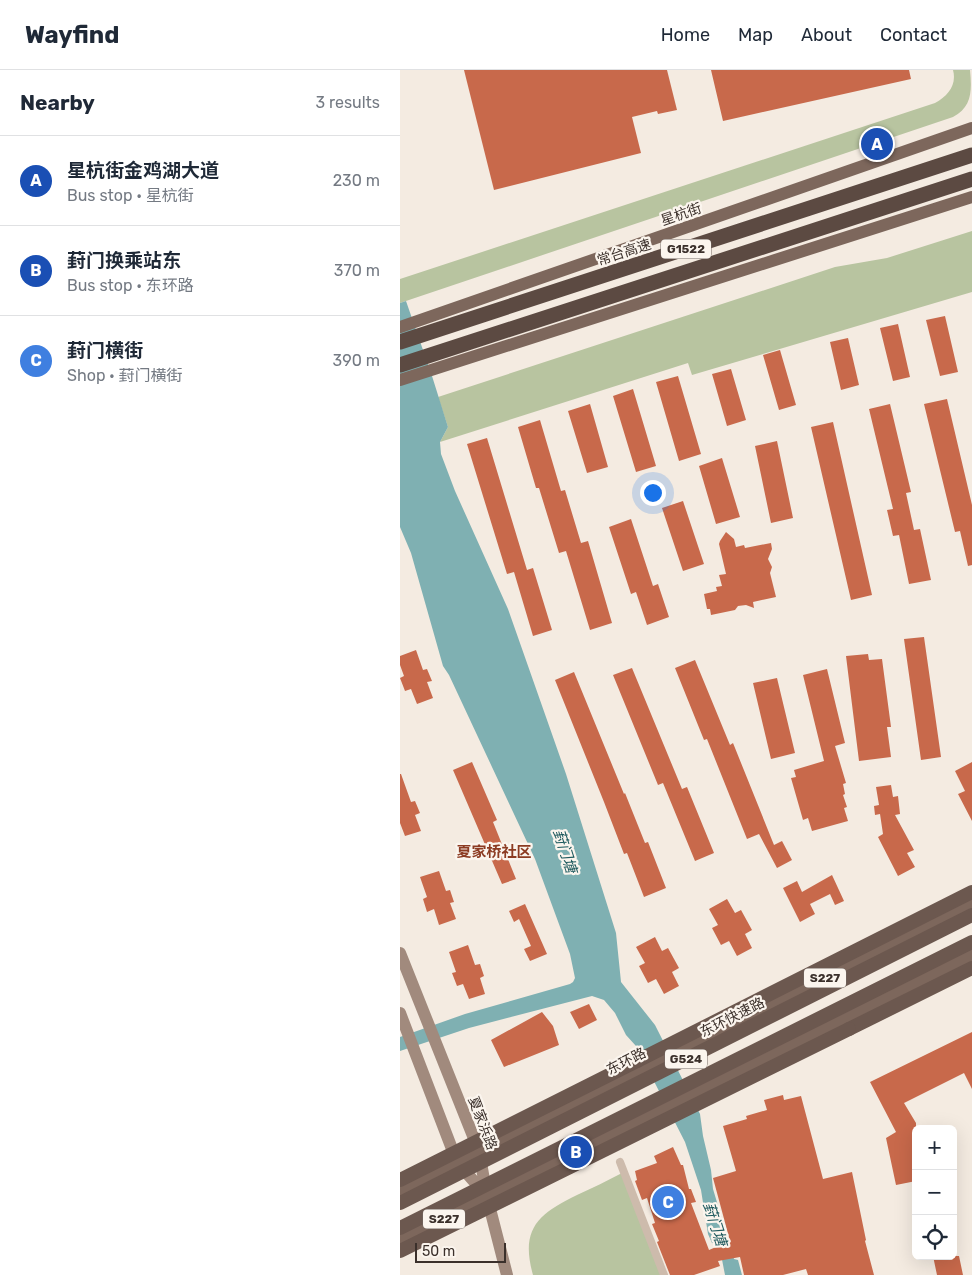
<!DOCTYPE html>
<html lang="en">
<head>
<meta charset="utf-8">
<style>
	:root { --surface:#fff; --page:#f2f2f3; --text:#1f2937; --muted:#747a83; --line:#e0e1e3; --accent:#111827 }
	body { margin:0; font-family:Rubik,"Noto Sans SC",sans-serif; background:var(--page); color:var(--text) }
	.controls { position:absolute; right:15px; bottom:15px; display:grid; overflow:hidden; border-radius:8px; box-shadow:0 5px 20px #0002 }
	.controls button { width:45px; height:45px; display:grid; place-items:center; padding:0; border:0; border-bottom:1px solid var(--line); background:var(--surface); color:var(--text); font:25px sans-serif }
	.scale { position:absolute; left:15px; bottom:12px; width:91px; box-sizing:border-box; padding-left:5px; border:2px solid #3b302b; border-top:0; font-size:14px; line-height:18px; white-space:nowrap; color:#3b302b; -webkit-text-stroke:4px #fbf5ee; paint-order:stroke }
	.you { position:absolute; left:252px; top:422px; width:18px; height:18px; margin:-12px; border:4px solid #fff; border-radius:50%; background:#1a73e8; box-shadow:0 0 0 8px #1a73e833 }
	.badge { display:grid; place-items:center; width:32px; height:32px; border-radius:50%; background:var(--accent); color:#fff; font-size:16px; font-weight:700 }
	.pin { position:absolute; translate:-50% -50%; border:2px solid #fff; box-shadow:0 1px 5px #0006 }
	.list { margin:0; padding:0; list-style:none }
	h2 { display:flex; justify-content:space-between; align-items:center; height:65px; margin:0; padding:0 20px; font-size:21px }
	h2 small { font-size:16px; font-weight:400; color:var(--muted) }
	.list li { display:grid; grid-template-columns:32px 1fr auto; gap:15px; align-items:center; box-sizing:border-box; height:90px; padding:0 20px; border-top:1px solid var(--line) }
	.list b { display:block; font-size:19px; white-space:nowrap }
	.list p { margin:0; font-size:16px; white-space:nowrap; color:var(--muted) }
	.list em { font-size:16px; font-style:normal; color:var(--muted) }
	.icon { flex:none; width:28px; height:28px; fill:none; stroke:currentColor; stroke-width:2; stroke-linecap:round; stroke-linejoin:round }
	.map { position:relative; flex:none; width:572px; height:1205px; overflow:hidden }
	header { display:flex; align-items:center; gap:30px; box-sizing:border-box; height:70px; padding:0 25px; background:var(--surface); border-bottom:1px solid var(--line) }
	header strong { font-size:24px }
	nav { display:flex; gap:28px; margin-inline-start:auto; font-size:18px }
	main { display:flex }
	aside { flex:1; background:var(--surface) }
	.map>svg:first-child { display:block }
	.green { fill:#b8c4a0 }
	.water { fill:#7fb0b2 }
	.building { fill:#c8694b }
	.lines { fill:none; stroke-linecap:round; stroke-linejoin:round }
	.pedestrian { stroke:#cdbbac; stroke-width:8 }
	.secondary { stroke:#a18a7d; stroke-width:12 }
	.primary { stroke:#7d675c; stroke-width:12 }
	.trunk { stroke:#6c584f; stroke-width:14 }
	.motorway { stroke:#5c4a42; stroke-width:15 }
	.trunk-bridge { stroke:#6c584f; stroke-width:14 }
	.labels { text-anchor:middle; stroke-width:4.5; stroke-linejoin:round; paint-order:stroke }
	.shield { fill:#fbf5ee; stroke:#756b66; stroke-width:1 }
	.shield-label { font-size:12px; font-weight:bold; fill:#3b302b }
	.street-label { font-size:14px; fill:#3b302b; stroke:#fbf5ee }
	.water-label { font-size:15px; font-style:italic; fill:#1f5a5e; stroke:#fbf5ee }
	.neighbourhood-label { font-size:15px; font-weight:bold; fill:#8c3b22; stroke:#fbf5ee }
</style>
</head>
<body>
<header>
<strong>Wayfind</strong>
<nav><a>Home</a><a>Map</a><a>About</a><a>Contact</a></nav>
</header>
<main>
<aside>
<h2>Nearby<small>3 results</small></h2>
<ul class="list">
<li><span class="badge" style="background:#1a4fb4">A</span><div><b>星杭街金鸡湖大道</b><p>Bus stop · 星杭街</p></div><em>230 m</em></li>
<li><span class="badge" style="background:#1a4fb4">B</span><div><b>葑门换乘站东</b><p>Bus stop · 东环路</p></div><em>370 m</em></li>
<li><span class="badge" style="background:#3f7fe0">C</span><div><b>葑门横街</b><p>Shop · 葑门横街</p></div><em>390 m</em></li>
</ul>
</aside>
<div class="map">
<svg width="572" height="1205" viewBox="0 0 572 1205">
	<rect width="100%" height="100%" fill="#f4ebe1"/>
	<path class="green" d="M553,0h17c2,21 2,37 -17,47l-553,186v-24l535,-176c13,-7 22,-18 18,-33z
		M572,161v61l-280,83 -4,-12 -248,79 8,-15 -10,-30 397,-130 52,-9z
		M222,1103l39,102h-128c-13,-46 5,-61 44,-80 15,-7 30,-14 45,-22z"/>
	<path class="water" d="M6,231l26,75 16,51 -8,15 1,12 14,37 53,118 58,165 50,159 5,49 34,43 45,89 3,22 8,34 2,19 21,70 4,1 4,15h-17l-6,-31 -7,-1 -4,-9 -7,-44 -16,-48 -49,-96 -10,-11 -11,-22 -11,-13 -12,-4 -123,32 -69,23v-14l65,-23 105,-30 3,-2 2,-4 -5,-24 -35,-95 -86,-184 -6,-9 -32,-113 -11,-26v-224z"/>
	<path class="building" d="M64,0h203l10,40 -19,4 -1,-3 -25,6 9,36 -147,37z
		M311,0h198l2,9 -188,42z
		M545,246l13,56 -18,4 -14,-56z
		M498,254l12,53 -17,4 -13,-53z
		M448,268l11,47 -18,5 -11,-48z
		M380,280l16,55 -17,5 -16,-55z
		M331,299l15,51 -19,6 -15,-52z
		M278,306l23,78 -22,7 -23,-79z
		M233,319l23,77 -20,6 -23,-76z
		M547,329l25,106v60l-4,1 -8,-35 -5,1 -31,-128z
		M190,334l18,63 -21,6 -19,-62z
		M490,334l21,88 -5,1 8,37 6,-1 11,51 -22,4 -10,-49 -6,1 -6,-26 6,-1 -24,-100z
		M140,350l21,71 4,-1 16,53 7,-2 24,82 -22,7 -24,-79 -7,2 -20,-65h-3l-18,-61z
		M433,352l39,173 -21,5 -40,-173z
		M87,368l40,132 6,-2 19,62 -19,6 -19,-64 -7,2 -40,-130z
		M377,371l16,77 -22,5 -16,-77z
		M322,388l18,59 -24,7 -17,-58z
		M283,431l21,63 -21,7 -21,-63z
		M231,449l22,67 5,-2 11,33 -22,8 -11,-33 -5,2 -22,-67z
		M326,462l8,7 2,8 8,-2 1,3 26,-5 1,6 -4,10 4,8 -2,6 6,24 -23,5 1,6 -8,-3 -8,1 -3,4 -24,5 -1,-6h-3l-3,-15 13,-3 -1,-4 6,-1 -3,-11 7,-1 -7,-30 1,-3z
		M524,567l17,120 -20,3 -17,-121z
		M16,580l7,20 4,-1 5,12 -5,1 6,16 -16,6 -6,-15 -6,2 -5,-13 4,-2 -4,-11v-9z
		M468,584l1,6 13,-1 9,68h-4l4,30 -32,4 -13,-105z
		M295,590l35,85 3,-2 41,102 8,-4 10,19 -15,8 -18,-34 -12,5 -40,-100 -3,1 -29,-72z
		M232,598l50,121 5,-2 27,66 -19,8 -32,-78 -5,2 -45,-110z
		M427,599l18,74 -10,3 11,37 -3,1 2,10 -2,1 4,12 -3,1 4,13 -36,10 -4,-13 -5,2 -12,-42 5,-1 -2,-7 30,-9 -21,-86z
		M174,602l50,122 1,-1 20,50 3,-1 18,46 -22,9 -17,-44 -3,1 -20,-52 -49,-122z
		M377,608l18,75 -24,6 -18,-76z
		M72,692l25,58 -4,2 23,57 -14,5 -49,-114z
		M572,692v59l-14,-27 7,-3 -10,-20z
		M0,704h1l10,28 4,-1 5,12 -5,2 6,16 -16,5 -5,-13z
		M491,715l2,12 5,-1 2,18 -5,1 19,35 -7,3 8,14 -17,9 -20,-39 5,-3 -3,-20 -5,1 -1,-9 5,-1 -3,-18z
		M39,801l7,20 4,-1 4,12 -4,1 6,16 -17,6 -5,-16 -7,3 -4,-13 4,-2 -7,-20z
		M432,805l12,26 -9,4 -5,-11 -20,10 5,10 -15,8 -17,-34 14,-7 5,11z
		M327,829l8,14 6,-3 11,20 -7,4 7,14 -15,8 -8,-15 -8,4 -9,-17 6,-3 -9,-16z
		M125,834l22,50 -17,7 -6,-12 7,-3 -12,-27 -5,3 -5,-11z
		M255,867l7,14 6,-3 11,20 -7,4 7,14 -15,8 -8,-15 -8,4 -9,-17 6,-3 -9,-16z
		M68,875l7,20 5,-1 4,12 -4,2 5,16 -16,5 -6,-15 -6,2 -5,-13 4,-1 -7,-20z
		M189,934l8,16 -18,9 -9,-17z
		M142,942l11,14 6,19 -55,22 -13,-27z
		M572,962v57l-8,-16 -60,30 12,20v58l-20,4 -10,-47 10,-6 -26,-50z
		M383,1025l1,5 17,-4 22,83 29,-7 14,68 -1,1 9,34h-66l-2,-6 -23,6h-39l-4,-18 -22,4 2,5 -26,9h-24l-13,-33 2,-1 -7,-17 3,-1 -8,-25 -5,2 -7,-19 2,-1 -2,-9 22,-8 -3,-7 19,-9 8,18h2l6,24h2l5,13 -5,1 18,47 21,-9 -17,-63 23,-7 -13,-45 24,-7 -1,-3 21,-6 -3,-10z
		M533,1186h26l4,19h-26z"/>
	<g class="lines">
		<path class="pedestrian" d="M220,1092l44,113"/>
		<path class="secondary" d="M0,883l79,198 8,46 20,78
			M0,943l57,149 29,33"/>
		<path class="primary" d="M0,257l572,-199
			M0,310l572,-183
			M0,1121l572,-288
			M0,1170l572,-285"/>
		<path class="trunk" d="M449,959l123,-61
			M237,991l335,-169"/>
		<path class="motorway" d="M0,272l572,-187
			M0,295l572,-186"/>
		<path class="trunk-bridge" d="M0,1110l237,-119
			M0,1133l572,-288
			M0,1158l572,-286
			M0,1181l449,-222"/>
	</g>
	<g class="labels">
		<g class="shield">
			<rect x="261" y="169.5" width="50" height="19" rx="4"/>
			<rect x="404" y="898.5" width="42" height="19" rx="4"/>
			<rect x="265" y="979.5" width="42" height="19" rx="4"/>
			<rect x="23" y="1139.5" width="42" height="19" rx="4"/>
		</g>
		<g class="shield-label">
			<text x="286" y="183">G1522</text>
			<text x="425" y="912">S227</text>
			<text x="286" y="993">G524</text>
			<text x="44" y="1153">S227</text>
		</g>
		<g class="street-label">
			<text transform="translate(281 144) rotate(-19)" y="5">星杭街</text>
			<text transform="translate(224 182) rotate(-18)" y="5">常台高速</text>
			<text transform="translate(332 947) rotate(-27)" y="5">东环快速路</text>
			<text transform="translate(226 991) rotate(-27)" y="5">东环路</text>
			<text transform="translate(83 1053) rotate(69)" y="5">夏家浜路</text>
		</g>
		<g class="water-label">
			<text transform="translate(165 781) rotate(72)" y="5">葑门塘</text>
			<text transform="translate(315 1154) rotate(72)" y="5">葑门塘</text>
		</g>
		<g class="neighbourhood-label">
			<text x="94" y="787">夏家桥社区</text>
		</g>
	</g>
</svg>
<div class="controls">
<button>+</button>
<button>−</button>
<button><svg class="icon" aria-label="locate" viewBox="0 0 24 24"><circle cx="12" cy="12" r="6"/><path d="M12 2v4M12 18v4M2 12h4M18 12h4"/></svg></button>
</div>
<div class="scale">50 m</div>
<div class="you"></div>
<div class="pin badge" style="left:477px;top:74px;background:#1a4fb4">A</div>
<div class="pin badge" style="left:176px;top:1082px;background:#1a4fb4">B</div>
<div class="pin badge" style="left:268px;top:1132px;background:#3f7fe0">C</div>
</div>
</main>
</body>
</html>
